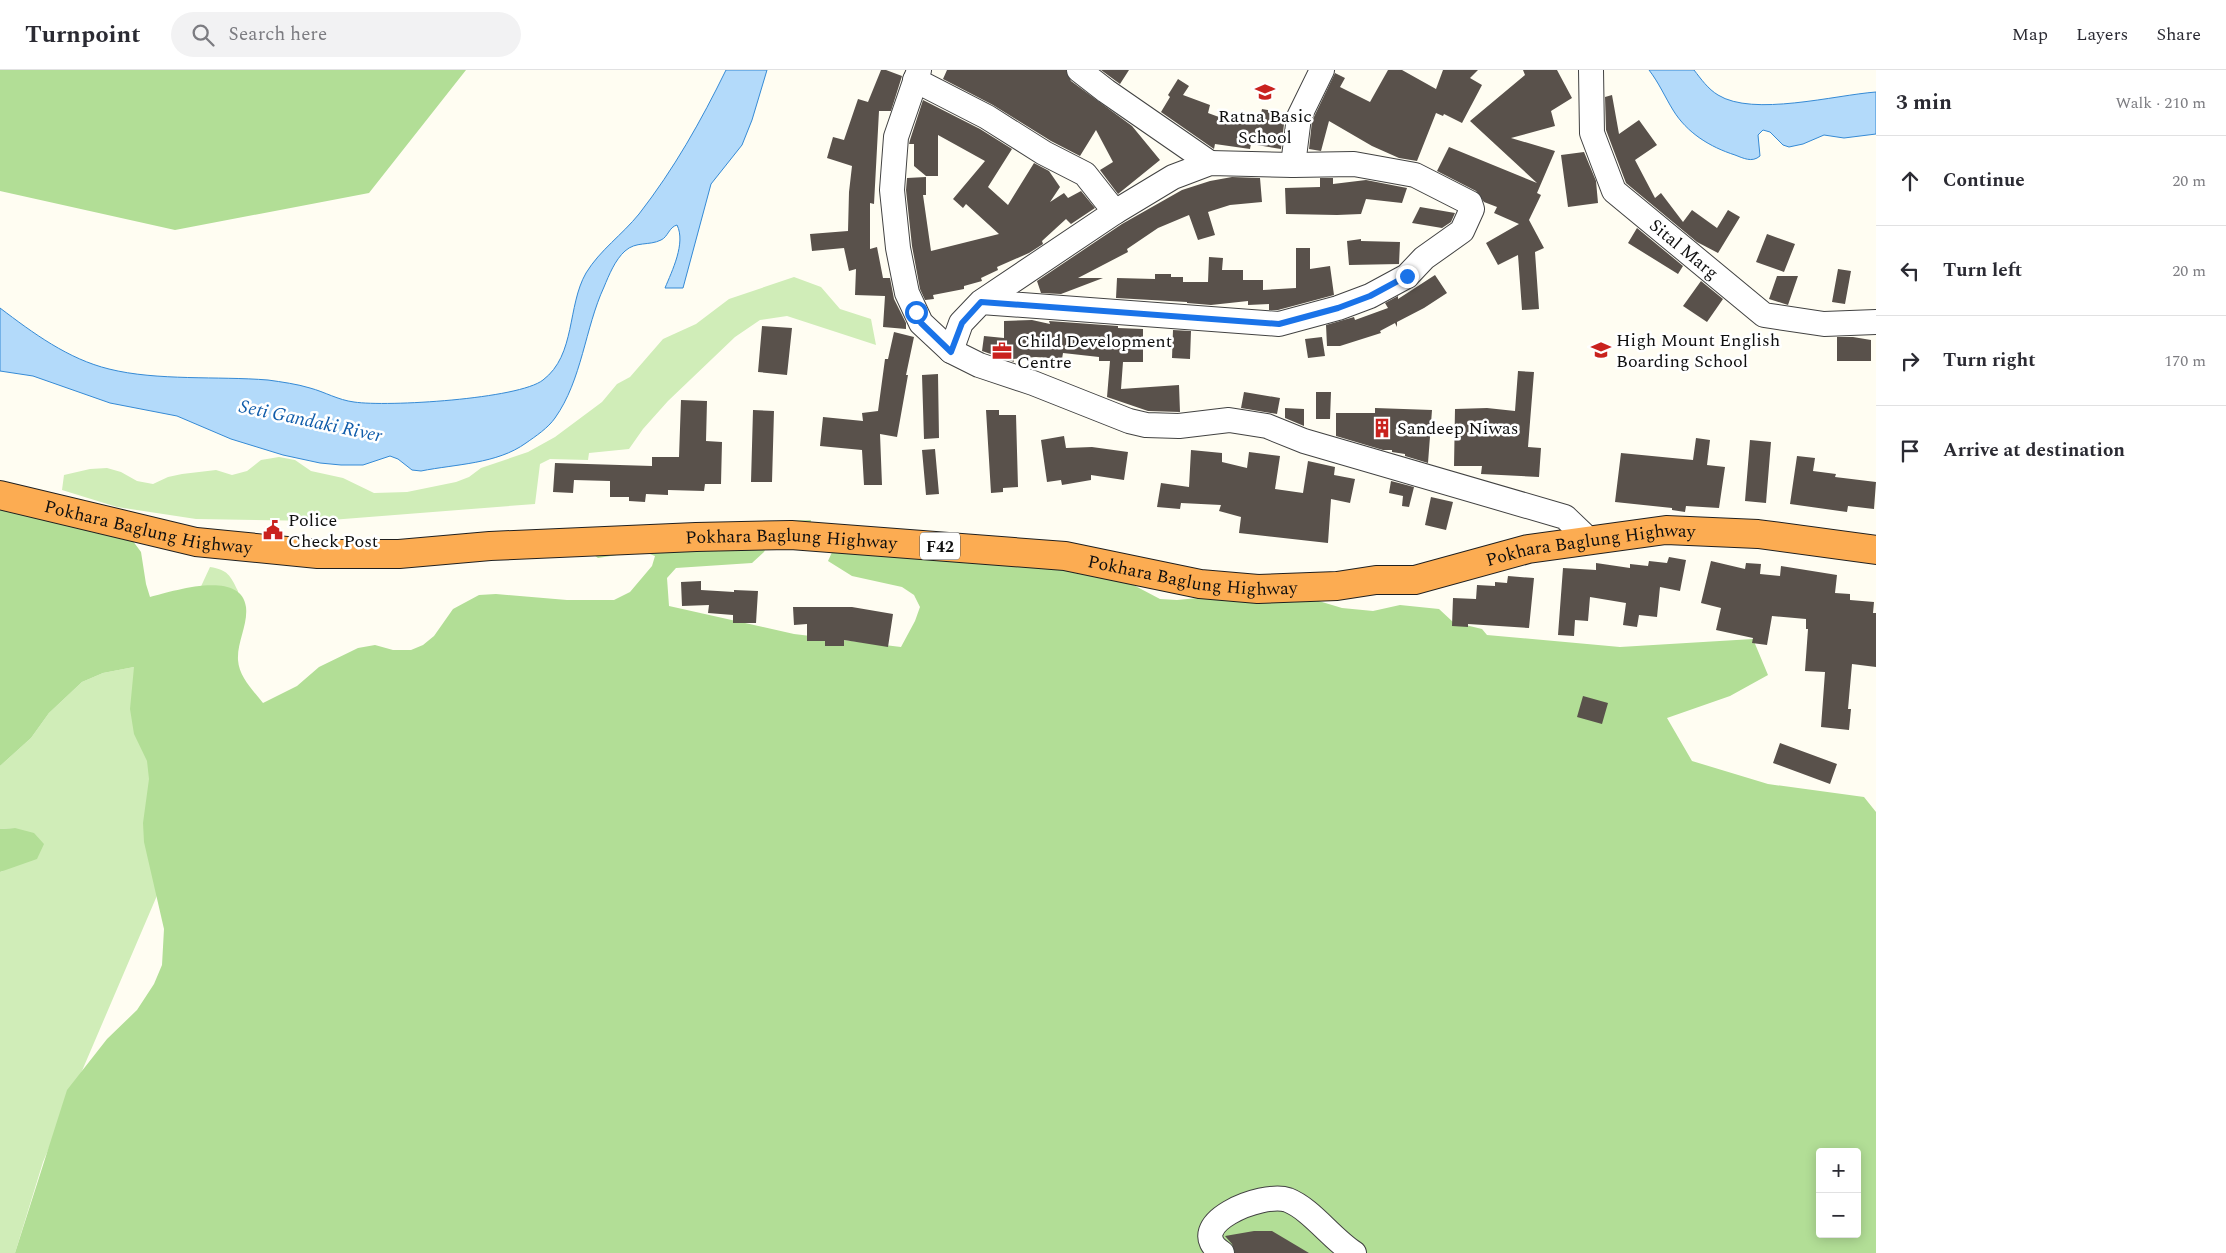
<!DOCTYPE html>
<html lang="en">
<head>
<meta charset="utf-8">
<style>
	:root { --surface:#fff; --page:#f2f2f3; --text:#2b2b33; --muted:#7c7c81; --line:#e1e1e2 }
	body { margin:0; font-family:Spectral,serif; background:var(--page); color:var(--text) }
	.controls { position:absolute; right:15px; bottom:15px; display:grid; overflow:hidden; border-radius:5px; box-shadow:0 2px 12px #0003 }
	.controls button { width:45px; height:45px; display:grid; place-items:center; padding:0; border:0; border-bottom:1px solid var(--line); background:var(--surface); color:var(--text); font:25px sans-serif }
	.stop { position:absolute; width:15px; height:15px; margin:-11px; border:4px solid #1a73e8; border-radius:50%; background:#fff }
	.stop.end { background:#1a73e8; border-color:#fff; box-shadow:0 1px 5px #0008 }
	.list { margin:0; padding:0; list-style:none }
	h2 { display:flex; justify-content:space-between; align-items:center; height:65px; margin:0; padding:0 20px; font-size:21px }
	h2 small { font-size:16px; font-weight:400; color:var(--muted) }
	.list li { display:grid; grid-template-columns:32px 1fr auto; gap:15px; align-items:center; box-sizing:border-box; height:90px; padding:0 20px; border-top:1px solid var(--line) }
	.list b { display:block; font-size:19px; white-space:nowrap }
	.list em { font-size:16px; font-style:normal; color:var(--muted) }
	.icon { flex:none; width:28px; height:28px; fill:none; stroke:currentColor; stroke-width:2; stroke-linecap:round; stroke-linejoin:round }
	.map { position:relative; flex:none; width:1876px; height:1183px; overflow:hidden }
	header { display:flex; align-items:center; gap:30px; box-sizing:border-box; height:70px; padding:0 25px; background:var(--surface); border-bottom:1px solid var(--line) }
	header strong { font-size:24px }
	nav { display:flex; gap:28px; margin-inline-start:auto; font-size:18px }
	.search { width:350px; height:45px; background:var(--page); display:flex; align-items:center; gap:12px; box-sizing:border-box; padding:0 18px; border-radius:28px; color:var(--muted); font-size:19px }
	main { display:flex }
	aside { flex:1; background:var(--surface) }
	.map>svg:first-child { display:block }
	.green { fill:#d0edb8 }
	.forest { fill:#b2de96; fill-rule:evenodd }
	.water { fill:#b3dafa; stroke:#358ad5 }
	.building { fill:#59514b }
	.lines { fill:none; stroke-linecap:round; stroke-linejoin:round }
	.minor-casing { stroke:#424242; stroke-width:26 }
	.highway-casing { stroke:#202020; stroke-width:30 }
	.minor { stroke:#fff; stroke-width:24 }
	.highway { stroke:#fcac52; stroke-width:28 }
	.route { stroke:#1a73e8; stroke-width:6 }
	.labels { text-anchor:middle; stroke-width:5; stroke-linejoin:round; paint-order:stroke }
	.shield { fill:#fff; stroke:#575757; stroke-width:1 }
	.shield-label { font-size:16px; font-weight:bold; fill:#0f0f0f }
	.poi-label { font-size:18px; fill:#0f0f0f; stroke:#fff; text-anchor:start }
	.street-label { font-size:18px; fill:#0f0f0f; stroke:#fff }
	.water-label { font-size:19px; font-style:italic; fill:#105caa; stroke:#fff }
</style>
</head>
<body>
<header>
<strong>Turnpoint</strong>
<div class="search"><svg class="icon" aria-label="search" viewBox="0 0 24 24"><circle cx="10" cy="10" r="6"/><path d="M15 15l6 6"/></svg>Search here</div>
<nav><a>Map</a><a>Layers</a><a>Share</a></nav>
</header>
<main>
<div class="map">
<svg width="1876" height="1183" viewBox="0 0 1876 1183">
	<rect width="100%" height="100%" fill="#fffdf2"/>
	<path class="green" d="M794,207l27,10 19,22 31,10 5,26 -89,-29 -27,4 -25,17 -67,64 -25,28 -14,20 -40,4 -1,7 -38,-1 -10,5 -5,40 -217,17 -122,-2 -79,-12 -55,-17 2,-15 26,-6 17,-1 14,4 16,9 16,3 15,-7 14,-3 34,-4 16,5 15,-4 14,-11 18,-3 16,3 16,11 32,7 31,15 33,-1 49,-10 13,-5 12,-9 47,-16 27,-15 47,-35 15,-18 13,-7 33,-38 33,-15 33,-25z
		M210,497c18,3 20,8 28,24l-5,127 -190,444 -28,91h-15v-381l3,-1 12,-43 -15,1v-63l31,-28 18,-25 33,-31 21,-9 31,-6 63,-72z"/>
	<path class="forest" d="M0,0h466l-97,123 -194,37 -175,-39z
		M0,431l130,36 11,15 5,32 4,13c23,-6 91,-28 96,10 2,18 -9,35 -8,53 1,17 15,30 25,43l34,-17 22,-19 39,-19 17,-3 18,5h18l12,-5 11,-9 19,-27 26,-14 17,-1 71,6h47l16,-8 22,-26 3,-10 -13,-5 -44,7 -11,-8 161,-28 63,-2 -1,7 -40,12 -6,13 -12,11 -76,5 -9,10 2,28 125,28 107,13 14,-26 5,-14 -6,-12 -12,-8 -50,-11 -24,-15 5,-11 114,-12 175,41 38,20 17,1 105,-10 60,18 31,3 27,-6 39,4 14,13 29,7 5,6 133,12 133,-8 15,36 -38,21 -63,22 25,43 76,23 96,13 12,15v441h-1861l52,-163 40,-51 30,-29 17,-26 8,-19 2,-36 -20,-87 -1,-19 6,-44 -2,-18 -13,-27 -4,-25 4,-42 -31,6 -21,9 -33,31 -18,25 -31,28zM1820,1082h37v82h-37z
		M15,758l19,5 10,11 -7,15 -37,13v-43z"/>
	<path class="water" d="M726,0h41l-15,50 -10,25 -31,39 -28,104h-18c7,-17 21,-45 12,-63 -8,2 -9,12 -16,15 -12,6 -25,1 -36,11 -10,9 -16,24 -21,36 -19,41 -22,93 -49,131 -7,10 -19,18 -29,25 -29,21 -70,21 -105,28l-9,-1 -14,-11 -8,-3 -27,9h-22l-21,-2 -37,-8 -52,-16 -54,-23 -67,-13 -77,-27 -33,-5v-63c33,25 68,51 109,61 48,12 109,7 159,11 14,2 29,4 42,8 15,4 28,12 44,14 33,5 165,-3 189,-22 33,-25 24,-74 43,-107 14,-23 36,-38 53,-59 35,-45 62,-93 87,-144z
		M1649,0h45c7,9 14,19 24,25 35,22 117,0 158,-3v42l-32,4 -20,-3 -21,9 -14,3 -6,-2 -13,-13 -7,-2 -5,5 2,21c-8,7 -17,2 -25,-1 -25,-8 -48,-22 -62,-45 -8,-13 -14,-27 -24,-40z"/>
	<path class="building" d="M881,0h5l16,6 -11,35h-12l-5,93 -4,-1v46l7,-2 6,31h7l4,21 12,24v6l-23,-2 2,-31 -30,-1 1,-26 -7,2 -5,-23 -32,3 -2,-17 38,-3 1,-39 3,-26 -25,-8 6,-21 11,3 14,-41 10,3z
		M947,0h119l5,11 61,45 28,34 -42,34 -18,-24 13,-8 -17,-32 -16,26 -29,-15 -58,-36 -50,-26z
		M1101,0h28l-9,14z
		M1388,0h14l34,19 7,-19h35l-8,8 12,7 -20,38 -18,-9 -1,2 -7,-3 -19,48 -18,-3 -27,-12 -43,-25 -8,30 -12,-2 3,-28 23,-48 10,5 -5,9 30,15z
		M1523,0h34l15,28 -21,13 4,15 -44,12 44,13 -18,42 4,2 -12,25 15,28 -9,4 4,57 -17,1 -4,-55 -20,10 -12,-22 33,-19 -25,-11 3,-6 -13,-5 -8,-11 -39,-20 12,-24 88,36 -67,-62 55,-46z
		M1178,9l11,7 -6,9 27,10 -2,8 30,11 1,-4 20,3 3,-14 12,2 -1,3 12,2 -4,33 -30,-5 -1,5 -35,-5 -1,5 -53,-37 9,-15 -2,-2z
		M1612,25l7,39 20,-14 18,25 -22,15 20,38 6,-5 22,29 9,-12 25,18 11,-18 12,7 -22,36 -21,-11 -71,-59 -20,-53 -1,-33z
		M923,30l57,29 32,20 -24,38 20,18 26,-42 15,8 11,16 -10,15 14,-9 4,5 13,-7 14,17 -24,16 -5,-5 -24,22 1,3 -14,9 -32,14 1,3 -17,8 1,3 -18,5v3l-31,6 1,4 -9,1 -5,-11 -8,-43 -6,-56 1,-12 19,-1v18h-3l8,56 68,-17 -33,-30 -3,4 -10,-9 32,-38 -47,-26v41h-12l-12,-10v-22h-5l1,-4z
		M1584,82l12,29 2,22 -30,4 -7,-52z
		M1232,107l28,1 2,24 -32,3 -22,7 7,23 -17,5 -9,-25 -31,13 -31,21 1,3 -50,26h25l-42,16 -20,-1 -4,-12 85,-57 60,-34 28,-9z
		M1320,108h13v6l33,-4 41,8 -5,15 -36,-4 -5,15 -24,1 -51,-1 -1,-26 35,-1z
		M1420,137l35,6 -4,9 -9,6 -30,-5z
		M1637,158l46,38 -5,8 -50,-31z
		M1767,164l28,10 -11,28 -28,-10z
		M1361,169v2l39,1 -1,22 -50,1 -2,-24z
		M1296,178h14v21l20,-3 4,29 -56,15h-9v-6l-21,1v-4l-37,4 -24,-2v-1l-71,-4 1,-20 38,1v-5h16v3h12v5h25l1,-25 14,1 -1,12h21v10h20v10l33,-2z
		M1838,199l13,2 -6,33 -13,-2z
		M1435,205l12,18 -23,15 -27,14v5l-2,-4 -15,8 1,2 -41,13h-13l-1,-21 28,-8 1,3 33,-12 -3,-5 13,-7v3z
		M1777,206h21l-10,29 -19,-6z
		M1701,211l22,18 -16,23 -24,-16z
		M1032,250l18,4 -1,-3 69,5v2l25,1v33h-20l-2,27 58,-4 1,27 -32,-1 -41,-14 3,-36h-11v-4l-36,-4 -1,6 -26,-2 -23,2 1,3 -32,-11 2,-15 20,2v-17z
		M762,256l30,2 -5,47 -29,-3z
		M1173,260l18,1 -1,28 -18,-1z
		M894,262l20,5 -8,38h2l-11,62 -17,-3 2,51h-18l-2,-35 -42,-4 3,-29 40,4 -1,-8 16,-2 7,-52h3z
		M1322,267l3,19 -17,2 -3,-19z
		M1837,267h16l18,3v21h-34z
		M1518,301l16,1 -6,75 13,1 -2,29 -58,-3 1,-8h-28l1,-57 32,-1 28,3z
		M938,304l1,64 -15,1 -2,-64z
		M1244,322l36,6 -3,16 -36,-6z
		M1316,322h15l-1,27h-14z
		M681,330l26,1 -1,40 16,1 -1,42h-16l-1,7 -36,-1v5l-22,-1 -1,8 -16,-1v-4h-19v-16l-36,-1 -1,13 -20,-1 2,-29 97,3v-9h27z
		M1285,338l19,1v17l-19,-8z
		M1375,338l57,2 -4,53 -23,-7v-2l-13,-2v-2h-9l-47,-14v-23h39z
		M753,340l21,1 -2,71h-21z
		M986,340h13v5h17l2,72 -15,1v4l-12,1z
		M1064,366l2,12 26,-1 36,5 -4,28 -33,-5v5l-29,5 -1,-5 -14,2 -6,-42z
		M1696,368l14,2 -3,25 18,2 -6,41 -33,-2 -1,6 -13,-2v-2l-57,-6 6,-49 72,7z
		M1750,370l21,2 -5,61 -21,-2z
		M935,379l4,45 -13,1 -4,-45z
		M1191,380l31,3v9l25,6 2,-16 31,4 -5,33 28,4 5,-32 27,6 -1,8 21,4 -5,24 -19,-4 -3,44 -89,-10 2,-16 -22,-6 2,-6 -40,-2 -1,6 -23,-2 4,-24 28,4z
		M1797,386l18,2 -2,13 23,3 -1,3 41,5 -2,27 -26,-3 -1,6 -57,-8z
		M1391,411l23,6 -5,20 -7,-1 1,-10 -14,-3z
		M1431,427l22,5 -7,28 -21,-5z
		M1669,487l17,3 -6,31 -20,-4 -3,30 -18,-2 -2,12 -14,-2 3,-22 -36,-6 -2,24 -13,-1 -1,16 -16,-1 5,-67 33,2v-7l34,5v-4l18,2 1,-5 18,2z
		M1711,491l34,8 1,-6 15,1 -1,10 20,2 1,-10 56,9 -2,18 15,1v6l24,2 -1,11h3v54l-24,-3 -4,45h3l-2,21 -28,-3 4,-55 -20,-1 3,-42h-2v-10l-34,-3 -5,29 -15,-2 1,-5 -37,-8 5,-22 -20,-5z
		M1508,506l26,2 -5,50 -61,-4v3l-16,-1 1,-28 23,1 1,-14 18,1v-4l12,1z
		M701,511v9l33,2v-2l24,1 -2,32h-23v-8l-25,-2 1,-8 -27,1 -1,-24z
		M793,537h59l41,7 -5,33 -44,-7v6h-19v-5h-18v-17l-13,1z
		M1583,626l25,7 -6,21 -25,-7z
		M1780,673l57,21 -7,20 -57,-21z
		M1254,1161h18l37,22h-74l-3,-9 -7,-8z"/>
	<g class="lines">
		<defs>
			<g id="minor">
				<path d="M919,0l-23,67 -4,53 6,58 9,45 14,30 30,28 28,14 54,18 96,38 17,4 33,1 50,-6 38,6 37,15 261,76 24,23"/>
				<path d="M1079,0l27,21 104,72"/>
				<path id="s1" d="M1591,0l1,63 22,58 150,124 60,9 52,-2"/>
				<path d="M915,10l72,37 57,36 41,21 30,38"/>
				<path d="M1293,95l6,-48 23,-47"/>
				<path d="M951,281l10,-28 20,-21 134,-90 58,-35 37,-14 83,2 61,-1 61,11 55,28 2,6 -10,22 -38,27 -17,18 -37,20 -32,12 -59,16 -298,-22"/>
				<path d="M1222,1183c-42,-28 40,-62 66,-53 23,9 44,39 66,53"/>
			</g>
			<g id="highway">
				<path id="s2" d="M0,425l196,47 122,12h81l91,-8 206,-9 95,-2 274,21 135,28 58,5 79,-3 39,-6h39l113,-31 138,-19 92,4 118,16"/>
			</g>
		</defs>
		<use href="#minor" class="minor-casing"/>
		<use href="#highway" class="highway-casing"/>
		<use href="#minor" class="minor"/>
		<use href="#highway" class="highway"/>
	</g>
	<g class="lines">
		<path class="route" d="M916,242l5,11 30,29 11,-29 19,-21 298,22 59,-16 32,-12 37,-20"/>
	</g>
	<defs>
		<symbol id="school-bare" viewBox="-9 -9 18 18"><path d="M0-5L7-2L0 1L-7-2ZM-4 1L0 2.5L4 1V4Q0 6-4 4Z" fill="#c9221e" stroke="#fff" stroke-width="2.5" paint-order="stroke"/></symbol>
		<symbol id="office-bare" viewBox="-9 -9 18 18"><path d="M-6-3h4V-5.5h4V-3h4V5H-6ZM-1-4.5V-3h2v-1.5ZM-6 0V1H6V0Z" fill="#c9221e" stroke="#fff" stroke-width="2.5" paint-order="stroke"/></symbol>
		<symbol id="building-bare" viewBox="-9 -9 18 18"><path d="M-4-6H4V6H1V3H-1V6H-4ZM-2.5-4.3h1.7v1.8h-1.7ZM.8-4.3h1.7v1.8H.8ZM-2.5-1h1.7V.8h-1.7ZM.8-1h1.7V.8H.8Z" fill="#c9221e" stroke="#fff" stroke-width="2.5" paint-order="stroke"/></symbol>
		<symbol id="civic-bare" viewBox="-9 -9 18 18"><path d="M-.6-6.5H3V-4.5H.6V-3L4-1V1h2V6H-6V1h2V-1L-.6-3ZM-1.2 2.5V6h2.4V2.5Z" fill="#c9221e" stroke="#fff" stroke-width="2.5" paint-order="stroke"/></symbol>
	</defs>
	<g fill-rule="evenodd">
		<use href="#school-bare" x="1251" y="8" width="28" height="28"/>
		<use href="#school-bare" x="1587" y="266" width="28" height="28"/>
		<use href="#office-bare" x="988" y="267" width="28" height="28"/>
		<use href="#building-bare" x="1368" y="344" width="28" height="28"/>
		<use href="#civic-bare" x="259" y="446" width="28" height="28"/>
	</g>
	<g class="labels">
		<rect class="shield" x="920" y="462.5" width="40" height="27" rx="4"/>
		<g class="shield-label">
			<text x="940" y="482">F42</text>
		</g>
		<g class="poi-label">
			<text x="1265" y="52" text-anchor="middle">Ratna Basic<tspan x="1265" dy="21">School</tspan></text>
			<text x="1616" y="276">High Mount English<tspan x="1616" dy="21">Boarding School</tspan></text>
			<text x="1017" y="277">Child Development<tspan x="1017" dy="21">Centre</tspan></text>
			<text x="1397" y="364">Sandeep Niwas</text>
			<text x="288" y="456">Police<tspan x="288" dy="21">Check Post</tspan></text>
		</g>
		<g class="street-label">
			<text dy="6" stroke="none"><textPath href="#s1" startOffset="216">Sital Marg</textPath></text>
			<text dy="6" stroke="none"><textPath href="#s2" startOffset="152">Pokhara Baglung Highway</textPath></text>
			<text dy="6" stroke="none"><textPath href="#s2" startOffset="798">Pokhara Baglung Highway</textPath></text>
			<text dy="6" stroke="none"><textPath href="#s2" startOffset="1606">Pokhara Baglung Highway</textPath></text>
			<text dy="6" stroke="none"><textPath href="#s2" startOffset="1202">Pokhara Baglung Highway</textPath></text>
		</g>
		<g class="water-label">
			<text transform="translate(311 350) rotate(12)" y="7">Seti Gandaki River</text>
		</g>
	</g>
</svg>
<div class="controls">
<button>+</button>
<button>−</button>
</div>
<div class="stop" style="left:916px;top:242px"></div>
<div class="stop end" style="left:1407px;top:206px"></div>
</div>
<aside>
<h2>3 min<small>Walk · 210 m</small></h2>
<ul class="list">
<li><svg class="icon" aria-label="ahead" viewBox="0 0 24 24"><path d="M12 20V5M6 11l6-6 6 6"/></svg><div><b>Continue</b></div><em>20 m</em></li>
<li><svg class="icon" aria-label="left" viewBox="0 0 24 24"><path d="M17 20v-9H6M10 6l-5 5 5 5"/></svg><div><b>Turn left</b></div><em>20 m</em></li>
<li><svg class="icon" aria-label="right" viewBox="0 0 24 24"><path d="M7 20v-9h11M14 6l5 5-5 5"/></svg><div><b>Turn right</b></div><em>170 m</em></li>
<li><svg class="icon" aria-label="arrive" viewBox="0 0 24 24"><path d="M6 21V4h12l-3 4 3 4H6"/></svg><div><b>Arrive at destination</b></div></li>
</ul>
</aside>
</main>
</body>
</html>
